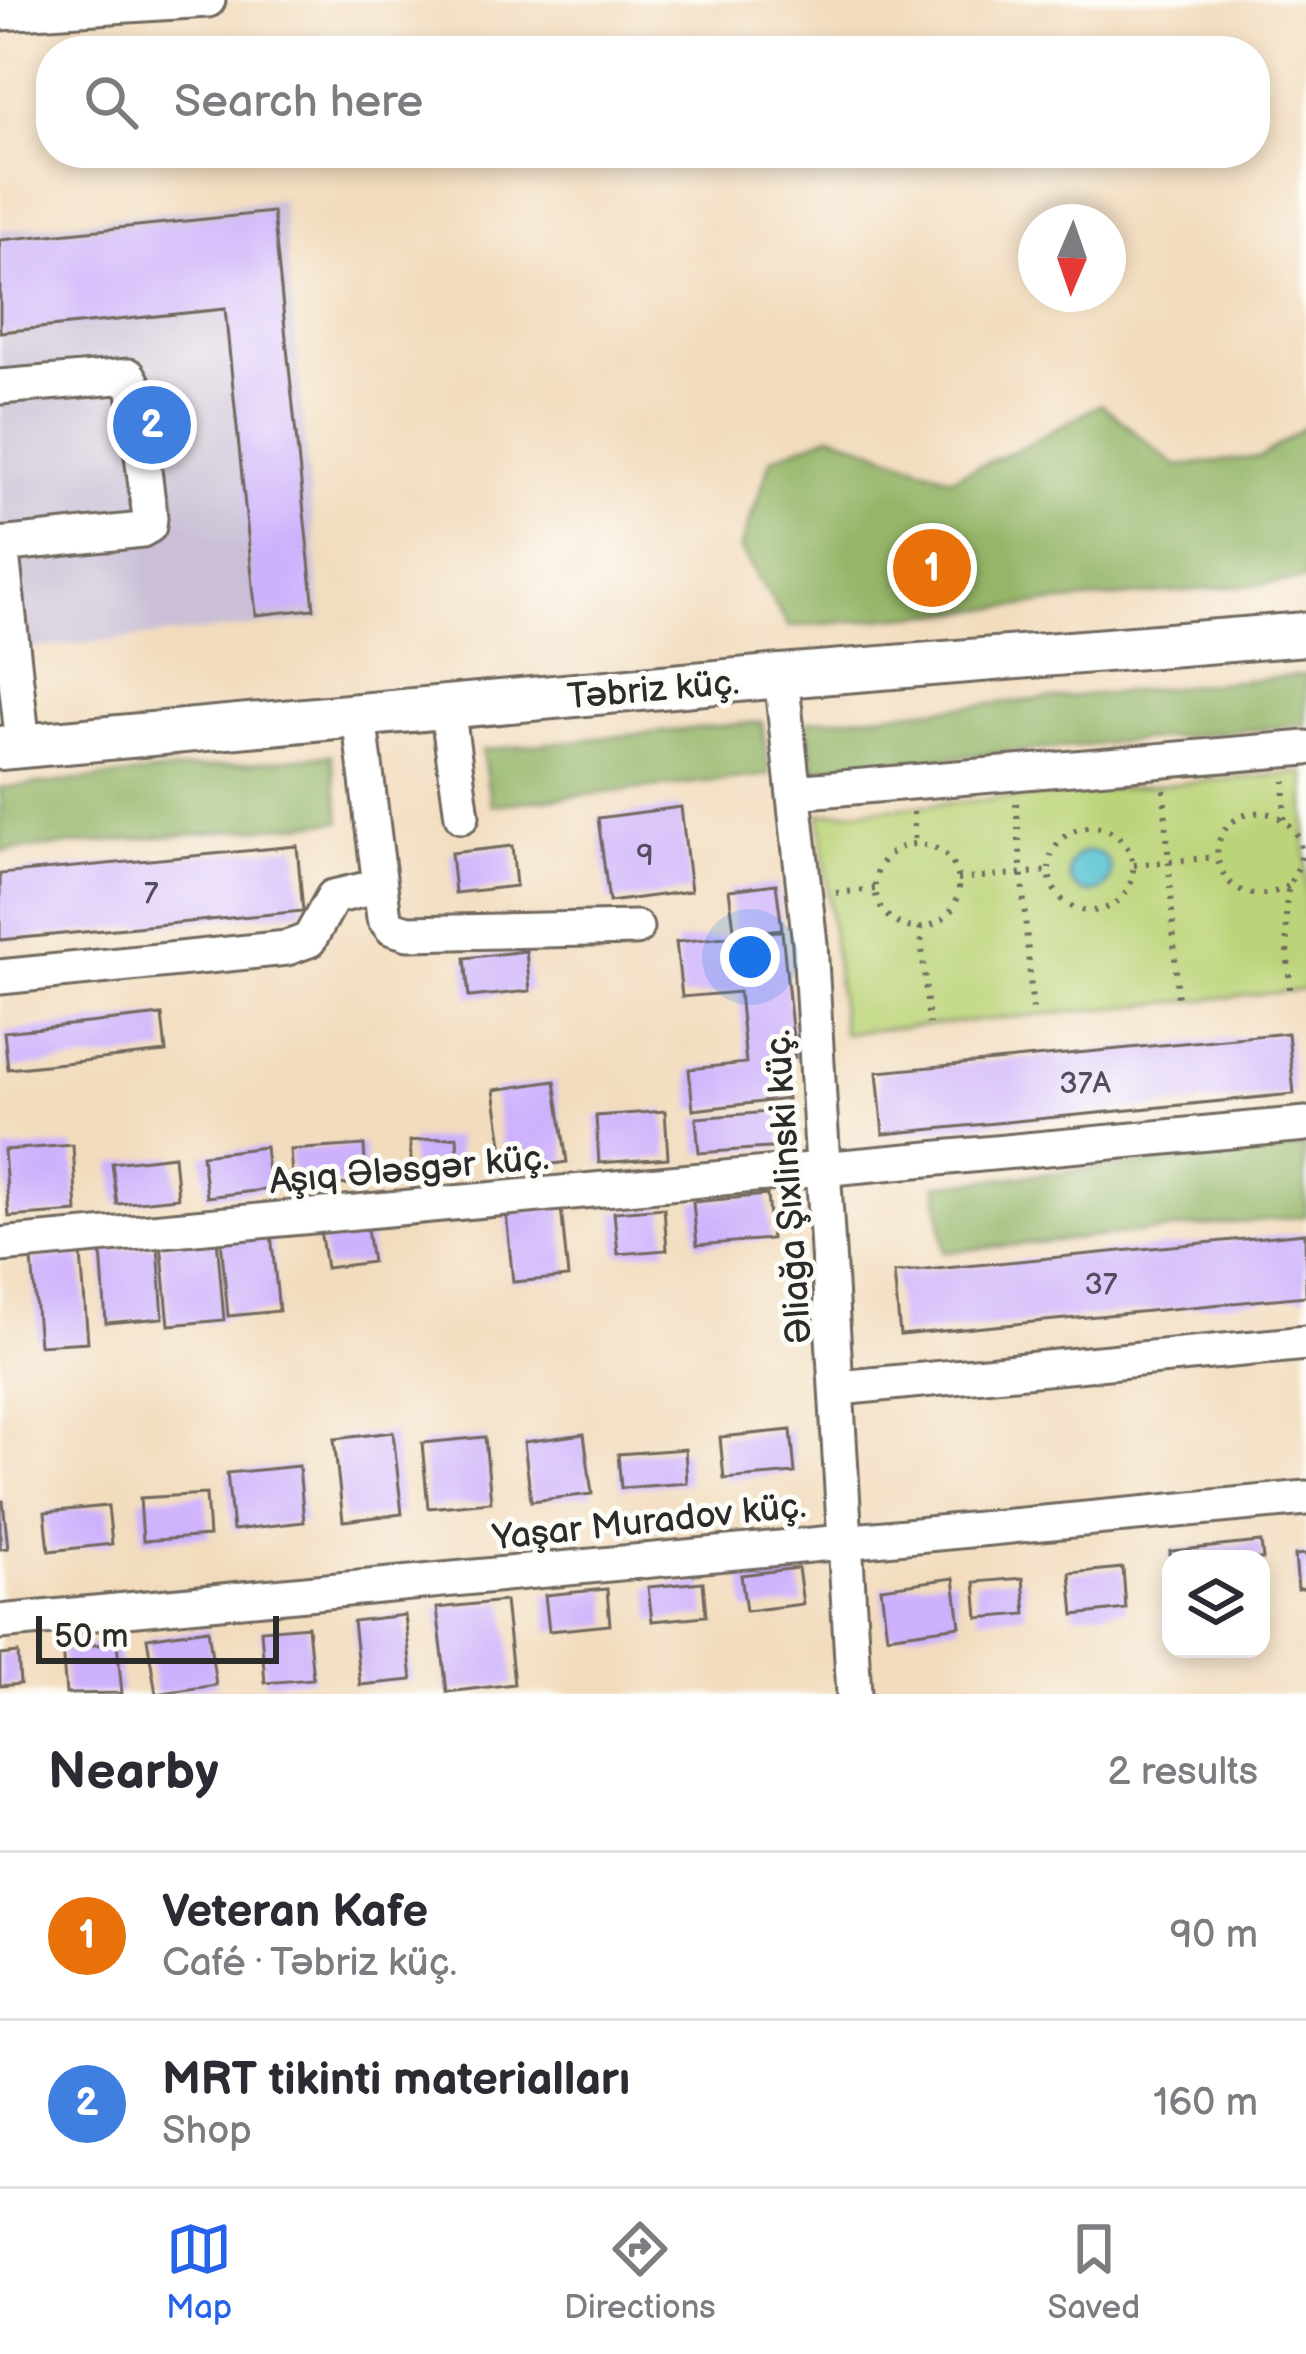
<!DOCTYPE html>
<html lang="en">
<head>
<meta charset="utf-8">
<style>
	:root { --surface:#fff; --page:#f2f2f3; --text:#2b2b33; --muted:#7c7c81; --line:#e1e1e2; --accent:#2563eb }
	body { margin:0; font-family:"Balsamiq Sans",sans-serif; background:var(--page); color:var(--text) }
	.controls { position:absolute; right:36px; bottom:36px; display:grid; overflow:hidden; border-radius:24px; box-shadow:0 6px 18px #0003 }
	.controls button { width:108px; height:108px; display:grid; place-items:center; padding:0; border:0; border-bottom:3px solid var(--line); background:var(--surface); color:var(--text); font:60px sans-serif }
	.compass { position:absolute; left:1018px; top:204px; width:108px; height:108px; border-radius:50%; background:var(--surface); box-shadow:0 6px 18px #0003; rotate:182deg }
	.scale { position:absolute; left:36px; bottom:30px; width:243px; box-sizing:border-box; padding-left:12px; border:6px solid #2b2b2b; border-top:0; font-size:33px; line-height:42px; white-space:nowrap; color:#2b2b2b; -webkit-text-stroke:9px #fdfcf7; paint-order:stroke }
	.you { position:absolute; left:750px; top:957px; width:42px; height:42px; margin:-30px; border:9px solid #fff; border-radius:50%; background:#1a73e8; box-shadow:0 0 0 18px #1a73e833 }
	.badge { display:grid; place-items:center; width:78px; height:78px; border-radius:50%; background:var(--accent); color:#fff; font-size:39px; font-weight:700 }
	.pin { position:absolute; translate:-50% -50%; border:6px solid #fff; box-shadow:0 3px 12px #0006 }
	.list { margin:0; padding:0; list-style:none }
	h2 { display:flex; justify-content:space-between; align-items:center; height:156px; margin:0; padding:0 48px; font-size:51px }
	h2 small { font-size:39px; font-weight:400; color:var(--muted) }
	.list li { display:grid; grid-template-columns:78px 1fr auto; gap:36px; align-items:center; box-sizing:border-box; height:168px; padding:0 48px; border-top:3px solid var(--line) }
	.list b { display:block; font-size:45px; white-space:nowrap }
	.list p { margin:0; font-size:39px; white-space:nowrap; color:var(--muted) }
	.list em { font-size:39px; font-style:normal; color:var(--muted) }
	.icon { flex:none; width:66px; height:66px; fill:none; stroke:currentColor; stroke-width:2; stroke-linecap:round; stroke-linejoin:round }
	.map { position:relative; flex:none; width:1306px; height:1694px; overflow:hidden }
	.search { position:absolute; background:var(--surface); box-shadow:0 6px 18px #0003; left:36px; right:36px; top:36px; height:132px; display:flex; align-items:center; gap:30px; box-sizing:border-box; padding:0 42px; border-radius:48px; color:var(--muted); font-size:45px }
	.sheet { height:492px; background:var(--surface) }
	nav { display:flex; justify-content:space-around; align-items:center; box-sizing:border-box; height:168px; border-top:3px solid var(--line); background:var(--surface); font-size:33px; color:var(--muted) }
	nav a { display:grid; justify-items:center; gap:6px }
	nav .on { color:var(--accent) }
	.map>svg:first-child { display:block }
	.industrial { fill:#cabfd6 }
	.green { fill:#bcd479; stroke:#748052; stroke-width:3 }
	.forest { fill:#95b669; stroke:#60704a; stroke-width:3 }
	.water { fill:#58c3d3; stroke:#42777f; stroke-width:3 }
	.building { fill:#cdb1fc }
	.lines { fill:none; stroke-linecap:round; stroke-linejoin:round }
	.minor-casing { stroke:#71695e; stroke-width:39 }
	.major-casing { stroke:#71695e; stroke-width:48 }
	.path { stroke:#71695e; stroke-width:6; stroke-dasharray:3 9; stroke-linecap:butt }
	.minor { stroke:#fff; stroke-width:33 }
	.major { stroke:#fff; stroke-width:42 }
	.labels { text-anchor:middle; stroke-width:10; stroke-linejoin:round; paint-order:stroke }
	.number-label { font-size:30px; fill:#544c5f }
	.street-label { font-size:36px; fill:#2b2b2b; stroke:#fdfcf7 }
</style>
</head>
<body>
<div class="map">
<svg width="1306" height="1694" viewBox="0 0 1306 1694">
	<rect width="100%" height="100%" fill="#fdfcf7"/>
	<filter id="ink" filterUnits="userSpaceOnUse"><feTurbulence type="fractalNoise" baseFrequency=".00833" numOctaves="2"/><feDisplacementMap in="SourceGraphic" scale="24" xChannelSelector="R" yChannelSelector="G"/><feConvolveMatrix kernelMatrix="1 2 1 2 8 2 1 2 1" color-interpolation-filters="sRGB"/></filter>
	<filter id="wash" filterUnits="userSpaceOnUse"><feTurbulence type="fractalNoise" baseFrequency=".004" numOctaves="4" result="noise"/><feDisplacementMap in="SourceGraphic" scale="48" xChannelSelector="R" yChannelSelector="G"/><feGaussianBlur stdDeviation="2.7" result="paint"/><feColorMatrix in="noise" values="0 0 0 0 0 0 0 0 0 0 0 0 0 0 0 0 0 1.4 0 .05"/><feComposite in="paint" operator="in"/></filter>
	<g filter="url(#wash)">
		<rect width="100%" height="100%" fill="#f2dcbd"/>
		<path class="industrial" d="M282,199l40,421 -322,31v-421z"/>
		<path class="green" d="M1306,773v217l-463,43 -23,-219z"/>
		<path class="forest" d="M1101,404l75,62 85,-9 45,-31v154l-517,47 -49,-78 32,-91 60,-24 119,44 68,-29z
			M1306,675v50l-492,45 -6,-49z
			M762,722l7,53 -278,30 -9,-55z
			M331,755l10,66 -341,30v-63z
			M1304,1147l2,69 -362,36 -7,-67z"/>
		<path class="water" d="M1069 872a21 21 0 1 1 42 0a21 21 0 1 1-42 0Z"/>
		<g id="blocks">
			<path class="building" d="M273,212l41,397 -58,6 -31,-306 -225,23v-92z
				M681,807l10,84 -82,11 -11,-84z
				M297,846l6,65 -303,29v-66z
				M512,846l4,40 -61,7 -4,-40z
				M776,884l6,45 -39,4 39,-2 13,126 -13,1 5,41 -94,11 -4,-41 57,-6 -7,-71 -57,5 -6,-55 59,-6 -6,-46z
				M526,951l4,40 -61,6 -4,-39z
				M162,1015l4,37 -158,17 -4,-37z
				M1288,1033l6,61 -411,40 -6,-62z
				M555,1081l12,81 -61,9 -12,-81z
				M665,1111l3,47 -69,5 -3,-47z
				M779,1111l3,36 -83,6 -3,-35z
				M457,1137l2,36 -47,3 -2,-35z
				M73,1145l4,67 -68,5 -5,-67z
				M364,1145l2,38 -73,5 -3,-38z
				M265,1147l5,42 -63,8 -5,-42z
				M174,1156l4,42 -61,6 -5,-41z
				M767,1195l4,44 -74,6 -4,-43z
				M561,1207l7,70 -55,5 -7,-69z
				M664,1208l3,42 -49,4 -4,-42z
				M366,1223l6,39 -46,6 -6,-38z
				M1305,1233l1,63 -406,39 -6,-62z
				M271,1234l8,77 -51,5 -7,-77z
				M217,1238l7,82 -55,5 -8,-82z
				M158,1246l5,72 -57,5 -5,-73z
				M81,1255l7,87 -49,3 -7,-86z
				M791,1430l4,43 -71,6 -4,-42z
				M393,1432l9,82 -59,7 -9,-82z
				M584,1434l8,60 -61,7 -7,-59z
				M485,1437l6,65 -63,6 -6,-65z
				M685,1449l2,34 -66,5 -3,-34z
				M299,1466l5,56 -71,8 -6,-57z
				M206,1494l3,42 -66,5 -3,-43z
				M0,1501h3l5,47 -8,1z
				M108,1506l4,38 -63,7 -4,-39z
				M1261,1542l2,17h-93v-8z
				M1306,1554v34l-8,1 -3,-34z
				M798,1568l5,36 -57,7 -5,-36z
				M1123,1568l3,41 -52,6 -4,-42z
				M954,1578l6,48 -73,10 -6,-48z
				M1023,1578l3,36 -48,4 -3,-36z
				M703,1582l3,34 -54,5 -4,-34z
				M607,1589l3,36 -61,6 -4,-36z
				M505,1601l9,83 -67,8 -10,-84z
				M405,1615l7,65 -52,5 -7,-64z
				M308,1626l5,53 -48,4 -4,-53z
				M208,1629l8,56 -60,9 -9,-56z
				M117,1643l5,50 -56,1 -4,-46z
				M18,1653l2,31 -20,2v-31z"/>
		</g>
	</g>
	<g filter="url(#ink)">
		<use href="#blocks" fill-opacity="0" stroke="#71695e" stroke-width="3"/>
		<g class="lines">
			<defs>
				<path id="minor" d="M0,13l208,-13
					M0,387l129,-11 4,7 17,135 -1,8 -7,4 -142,15
					M1,544l22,201
					M781,676l29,268 44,750
					M447,707l15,109
					M359,715l25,203 8,10 16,5 228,-5
					M794,792l512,-44
					M0,977l287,-29 22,-8 24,-43 47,-11
					M0,1245l1306,-121
					M839,1388l467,-45
					M0,1622l1306,-124"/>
				<path id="major" d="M0,748l781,-72 525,-42"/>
			</defs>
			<use href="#minor" class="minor-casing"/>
			<use href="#major" class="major-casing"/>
			<path class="path" d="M1164,790l14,212
				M1016,803l17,212
				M913,812l2,33
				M1284,819l1,-38
				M1049 869a42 42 0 1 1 84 0a42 42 0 1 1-84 0Z
				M875 886a42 42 0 1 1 84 0a42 42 0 1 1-84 0Z
				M1134,865l83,-8
				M958,879l91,-8
				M1288,886c-64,35 -98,-50 -43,-71 28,-10 58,12 56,41 -1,14 -11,22 -13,34 -5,32 1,69 2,102
				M836,893l39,-4
				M920,927l9,97"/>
			<use href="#minor" class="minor"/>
			<use href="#major" class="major"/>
		</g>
	</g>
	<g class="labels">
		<g class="number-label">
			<text x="645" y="865">9</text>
			<text x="151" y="903">7</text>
			<text x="1085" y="1093">37A</text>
			<text x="1101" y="1294">37</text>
		</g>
		<g class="street-label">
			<text transform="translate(653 688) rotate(-5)" y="13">Təbriz küç.</text>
			<text transform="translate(409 1168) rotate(-5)" y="13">Aşıq Ələsgər küç.</text>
			<text transform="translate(787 1187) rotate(-94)" y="13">Əliağa Şıxlinski küç.</text>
			<text transform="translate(649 1520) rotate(-6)" y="13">Yaşar Muradov küç.</text>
		</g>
	</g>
</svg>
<div class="controls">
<button><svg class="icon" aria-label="layers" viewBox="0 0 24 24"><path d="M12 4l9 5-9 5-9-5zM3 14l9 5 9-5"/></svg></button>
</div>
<svg class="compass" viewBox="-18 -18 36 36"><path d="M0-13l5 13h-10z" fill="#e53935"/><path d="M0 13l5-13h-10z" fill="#7c7c81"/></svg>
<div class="scale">50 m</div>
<div class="you"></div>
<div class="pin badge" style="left:932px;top:568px;background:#e8710a">1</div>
<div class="pin badge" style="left:152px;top:425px;background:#3f7fe0">2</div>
<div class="search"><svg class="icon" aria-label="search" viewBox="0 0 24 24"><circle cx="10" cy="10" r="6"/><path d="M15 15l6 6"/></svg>Search here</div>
</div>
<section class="sheet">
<h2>Nearby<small>2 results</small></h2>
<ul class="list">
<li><span class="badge" style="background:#e8710a">1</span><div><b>Veteran Kafe</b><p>Café · Təbriz küç.</p></div><em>90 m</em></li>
<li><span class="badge" style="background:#3f7fe0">2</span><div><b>MRT tikinti materialları</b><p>Shop</p></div><em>160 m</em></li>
</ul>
</section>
<nav>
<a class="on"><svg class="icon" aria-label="map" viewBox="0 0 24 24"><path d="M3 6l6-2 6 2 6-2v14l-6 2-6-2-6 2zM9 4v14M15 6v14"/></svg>Map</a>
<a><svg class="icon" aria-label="directions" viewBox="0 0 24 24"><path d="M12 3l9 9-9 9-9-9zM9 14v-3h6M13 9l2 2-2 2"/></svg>Directions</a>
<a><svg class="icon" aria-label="saved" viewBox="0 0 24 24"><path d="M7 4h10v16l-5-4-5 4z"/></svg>Saved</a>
</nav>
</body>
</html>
